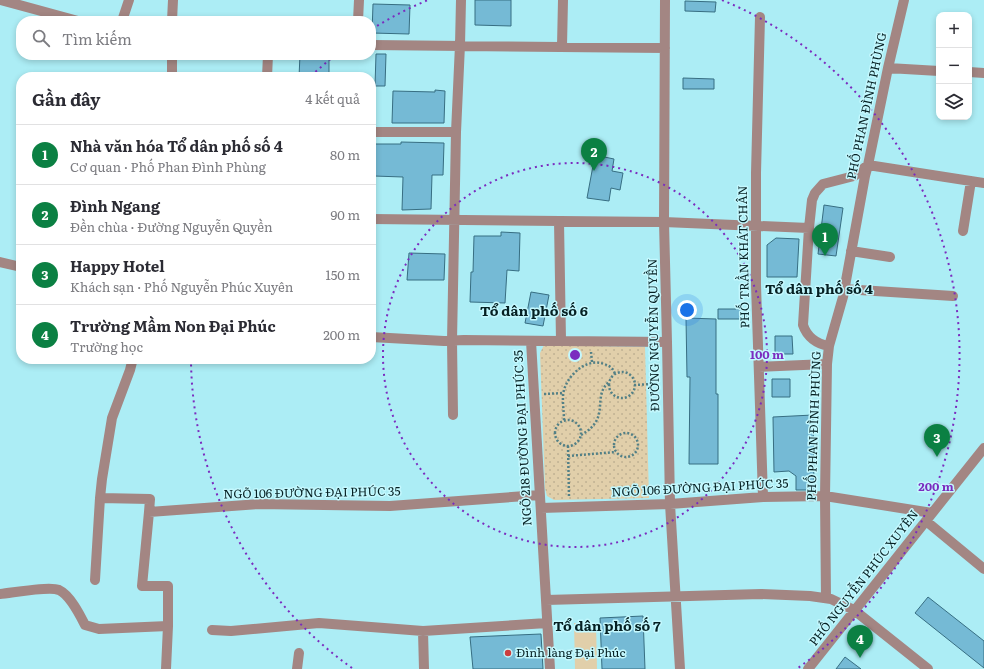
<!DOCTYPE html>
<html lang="vi">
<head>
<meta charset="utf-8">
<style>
	:root { --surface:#fff; --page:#f7f7f7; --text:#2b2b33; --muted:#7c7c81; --line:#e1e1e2; --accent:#0b8043 }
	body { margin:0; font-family:Literata,serif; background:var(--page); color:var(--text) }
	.controls { position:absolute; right:12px; top:12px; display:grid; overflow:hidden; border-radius:8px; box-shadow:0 2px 6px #0003 }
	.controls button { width:36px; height:36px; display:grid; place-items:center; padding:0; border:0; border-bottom:1px solid var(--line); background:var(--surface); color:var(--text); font:20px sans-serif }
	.you { position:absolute; left:687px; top:310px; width:14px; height:14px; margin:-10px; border:3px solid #fff; border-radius:50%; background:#1a73e8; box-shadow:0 0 0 6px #1a73e833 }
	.badge { display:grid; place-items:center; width:26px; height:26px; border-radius:50%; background:var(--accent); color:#fff; font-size:13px; font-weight:700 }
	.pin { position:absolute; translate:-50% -33px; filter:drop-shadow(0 1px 2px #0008) }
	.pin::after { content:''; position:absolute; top:21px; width:14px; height:12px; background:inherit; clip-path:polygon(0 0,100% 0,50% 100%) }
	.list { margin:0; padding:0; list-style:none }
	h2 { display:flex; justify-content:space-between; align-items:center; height:52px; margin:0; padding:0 16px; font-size:17px }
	h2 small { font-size:13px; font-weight:400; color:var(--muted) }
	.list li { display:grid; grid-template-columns:26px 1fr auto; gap:12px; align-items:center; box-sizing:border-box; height:60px; padding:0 16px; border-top:1px solid var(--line) }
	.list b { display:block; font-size:15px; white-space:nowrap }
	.list p { margin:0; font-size:13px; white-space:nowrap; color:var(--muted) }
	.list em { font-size:13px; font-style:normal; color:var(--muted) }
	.icon { flex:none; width:22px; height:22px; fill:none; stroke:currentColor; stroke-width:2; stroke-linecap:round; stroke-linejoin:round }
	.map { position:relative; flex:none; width:984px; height:669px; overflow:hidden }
	.search { position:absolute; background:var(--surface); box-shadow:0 2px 6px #0003; left:16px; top:16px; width:360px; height:44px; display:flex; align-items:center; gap:10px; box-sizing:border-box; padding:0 14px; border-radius:16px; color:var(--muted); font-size:15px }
	.panel { position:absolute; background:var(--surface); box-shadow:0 2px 6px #0003; left:16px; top:72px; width:360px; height:292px; border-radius:16px }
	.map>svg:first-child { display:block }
	.grass { fill:#e1cfaa }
	.park { fill:url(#park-dots) }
	.building { fill:#75bad5; stroke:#376e82 }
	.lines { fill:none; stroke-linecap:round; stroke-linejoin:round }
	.path { stroke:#538086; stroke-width:2.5; stroke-dasharray:2 2; stroke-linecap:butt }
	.minor { stroke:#a38683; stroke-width:10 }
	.ring { fill:none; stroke:#7b2cbf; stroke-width:2; stroke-dasharray:2 4 }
	.poi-dot { fill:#cd3e3e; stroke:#c4f8fe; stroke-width:1.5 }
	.labels { text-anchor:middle; stroke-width:3; stroke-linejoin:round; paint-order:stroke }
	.street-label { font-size:12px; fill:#052023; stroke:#c4f8fe }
	.poi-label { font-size:12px; fill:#052023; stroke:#c4f8fe; text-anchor:start }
	.quarter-label { font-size:14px; font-weight:bold; fill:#052023; stroke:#c4f8fe }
	.centre { fill:#7b2cbf; stroke:#c4f8fe; stroke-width:2 }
	.ring-label { font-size:12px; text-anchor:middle; font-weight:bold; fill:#7b2cbf; stroke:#c4f8fe; stroke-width:3; stroke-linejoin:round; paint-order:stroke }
</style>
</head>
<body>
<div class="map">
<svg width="984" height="669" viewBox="0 0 984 669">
	<defs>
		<pattern id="park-dots" width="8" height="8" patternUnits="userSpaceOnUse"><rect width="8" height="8" fill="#e1cfaa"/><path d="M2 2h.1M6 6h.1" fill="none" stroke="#c0b192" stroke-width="1.8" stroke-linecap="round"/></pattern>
	</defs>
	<rect width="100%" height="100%" fill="#acedf5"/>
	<path class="grass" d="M574,623h22l1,46h-22z"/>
	<path class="park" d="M544,345l101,2 4,151 -95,2 -7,-4 -2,-8 -5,-135z"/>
	<path class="building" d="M475,0h36v26l-36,-1z
		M685,1l31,1 -1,10 -30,-1z
		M373,4l37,1 -1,29 -37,-1z
		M376,54h10l-1,32h-10z
		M300,55h29v22h-30z
		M683,78l31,1v10h-31z
		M435,90l10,1 -1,32h-52l1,-32 42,1z
		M401,142l43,1 -1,32h-11l-1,34 -29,1 1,-33 -29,-1 1,-32h26z
		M595,155l19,4 -2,12 11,2 -3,17 -9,-2 -2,13 -22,-3z
		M824,205l19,3 -7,48 -18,-2z
		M501,232l19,1 -1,38 -12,-1 -2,33 -35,-1 1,-30h2l1,-36h27z
		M776,238l23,1 -2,38h-30v-32z
		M409,253l36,1 -1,26h-37z
		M531,292l18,3 -6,31 -18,-3z
		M718,309h29v10h-29z
		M686,318l30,1v75h2v70h-29l1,-87h-3z
		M775,336h17l1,18h-18z
		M772,379h18v18h-18z
		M813,415l1,75h-18v-14l-7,-5 -15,1 -1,-55z
		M928,597l56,44v27l-69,-55z
		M643,616l2,53h-43l-2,-51z
		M541,634l2,35h-70l-3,-32z
		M845,657l16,12h-25z"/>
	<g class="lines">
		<path class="path" d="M591,352l1,10
			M609 385a13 13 0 1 1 26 0a13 13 0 1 1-26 0Z
			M634,385l18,-1
			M544,394l20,-1
			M555 433a13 13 0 1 1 26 0a13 13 0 1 1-26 0Z
			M564,420c0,-10 -3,-24 1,-33 6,-15 23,-29 39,-23 6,2 9,4 11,10
			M614 445a12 12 0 1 1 24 0a12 12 0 1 1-24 0Z
			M581,435c31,-17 10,-38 28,-53
			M568,446l1,51
			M568,456l48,-4"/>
		<path class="minor" d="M1,0l77,21
			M665,0l-1,222 3,120 3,162 10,165
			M760,17l-4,156v112l7,212
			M122,21l7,-21
			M172,21l1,-21
			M358,21l1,-21
			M371,45l294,3
			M562,46l1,-46
			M888,68l51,3
			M969,72l15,1
			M172,77v-22
			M267,77l1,-22
			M371,132h85
			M371,219l293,3 145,6
			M559,221l2,119
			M963,231l8,-50
			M851,251l39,6
			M0,262l21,5
			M844,289l109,7
			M371,337l73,4 20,-1 203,2
			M531,341l19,328
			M829,346c-12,-2 -22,-9 -26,-21l6,-97 3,-28 3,-7 8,-9 31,-8 14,-11 116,18
			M131,359l1,3 -2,8 -18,48 -10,61 -2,19 50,1 -1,13 109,-8 132,2 149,-11
			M759,367l68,-3
			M453,415l-1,-74 4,-209 4,-87 1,-45
			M541,508l129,-4 93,-7 62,-1 107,17
			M149,512l-7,74h26v40l-2,43
			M926,521l58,48
			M95,580l5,-82
			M0,594c12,-1 49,-8 59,-4 11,5 21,25 26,35l14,4 69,-3
			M826,598l-1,-102 2,-132 2,-18 14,-49 22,-121 3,-11 20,-97 16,-68
			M546,600l215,-6 49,2 21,3 23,11 74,59
			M212,630l19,1 88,-8 104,8 124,-8
			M423,631l1,38
			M297,669l2,-16
			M808,669l176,-221"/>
	</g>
	<g class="ring">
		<circle cx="575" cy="355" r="192"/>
		<path d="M352 668A384 384 0 0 1 191 362M311 76A384 384 0 0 1 333 57M372 29A384 384 0 0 1 428 0M722 0A384 384 0 0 1 798 668"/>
	</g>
	<circle class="poi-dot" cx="508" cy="653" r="4"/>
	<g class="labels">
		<g class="street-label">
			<text transform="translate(867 106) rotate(-78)" y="4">PHỐ PHAN ĐÌNH PHÙNG</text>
			<text transform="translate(744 257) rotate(-91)" y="4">PHỐ TRẦN KHÁT CHÂN</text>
			<text transform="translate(654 335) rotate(-91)" y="4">ĐƯỜNG NGUYỄN QUYỀN</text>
			<text transform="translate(814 426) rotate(-88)" y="4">PHỐ PHAN ĐÌNH PHÙNG</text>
			<text transform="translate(523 438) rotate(-93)" y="4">NGÕ 218 ĐƯỜNG ĐẠI PHÚC 35</text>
			<text transform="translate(700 488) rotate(-3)" y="4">NGÕ 106 ĐƯỜNG ĐẠI PHÚC 35</text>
			<text transform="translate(312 493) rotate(-1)" y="4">NGÕ 106 ĐƯỜNG ĐẠI PHÚC 35</text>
			<text transform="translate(864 578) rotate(-52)" y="4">PHỐ NGUYỄN PHÚC XUYÊN</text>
		</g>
		<g class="poi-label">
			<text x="516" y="657">Đình làng Đại Phúc</text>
		</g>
		<g class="quarter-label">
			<text x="819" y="294">Tổ dân phố số 4</text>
			<text x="534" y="316">Tổ dân phố số 6</text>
			<text x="607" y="631">Tổ dân phố số 7</text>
		</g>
	</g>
	<circle cx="575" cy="355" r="6" class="centre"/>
	<g class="ring-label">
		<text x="767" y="359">100 m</text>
		<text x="936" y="491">200 m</text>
	</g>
</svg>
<div class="controls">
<button>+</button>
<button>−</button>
<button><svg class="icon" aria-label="layers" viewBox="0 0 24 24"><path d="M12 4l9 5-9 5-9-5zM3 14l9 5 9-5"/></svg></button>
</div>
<div class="you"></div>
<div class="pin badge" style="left:825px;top:256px">1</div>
<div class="pin badge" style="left:594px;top:171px">2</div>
<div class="pin badge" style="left:937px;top:457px">3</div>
<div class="pin badge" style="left:860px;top:658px">4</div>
<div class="search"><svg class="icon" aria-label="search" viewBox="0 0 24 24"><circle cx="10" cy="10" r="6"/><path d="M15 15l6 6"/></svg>Tìm kiếm</div>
<section class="panel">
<h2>Gần đây<small>4 kết quả</small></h2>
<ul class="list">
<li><span class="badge">1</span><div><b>Nhà văn hóa Tổ dân phố số 4</b><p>Cơ quan · Phố Phan Đình Phùng</p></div><em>80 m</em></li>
<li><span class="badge">2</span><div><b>Đình Ngang</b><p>Đền chùa · Đường Nguyễn Quyền</p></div><em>90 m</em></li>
<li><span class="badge">3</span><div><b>Happy Hotel</b><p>Khách sạn · Phố Nguyễn Phúc Xuyên</p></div><em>150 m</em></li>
<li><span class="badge">4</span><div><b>Trường Mầm Non Đại Phúc</b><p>Trường học</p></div><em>200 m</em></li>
</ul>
</section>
</div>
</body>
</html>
